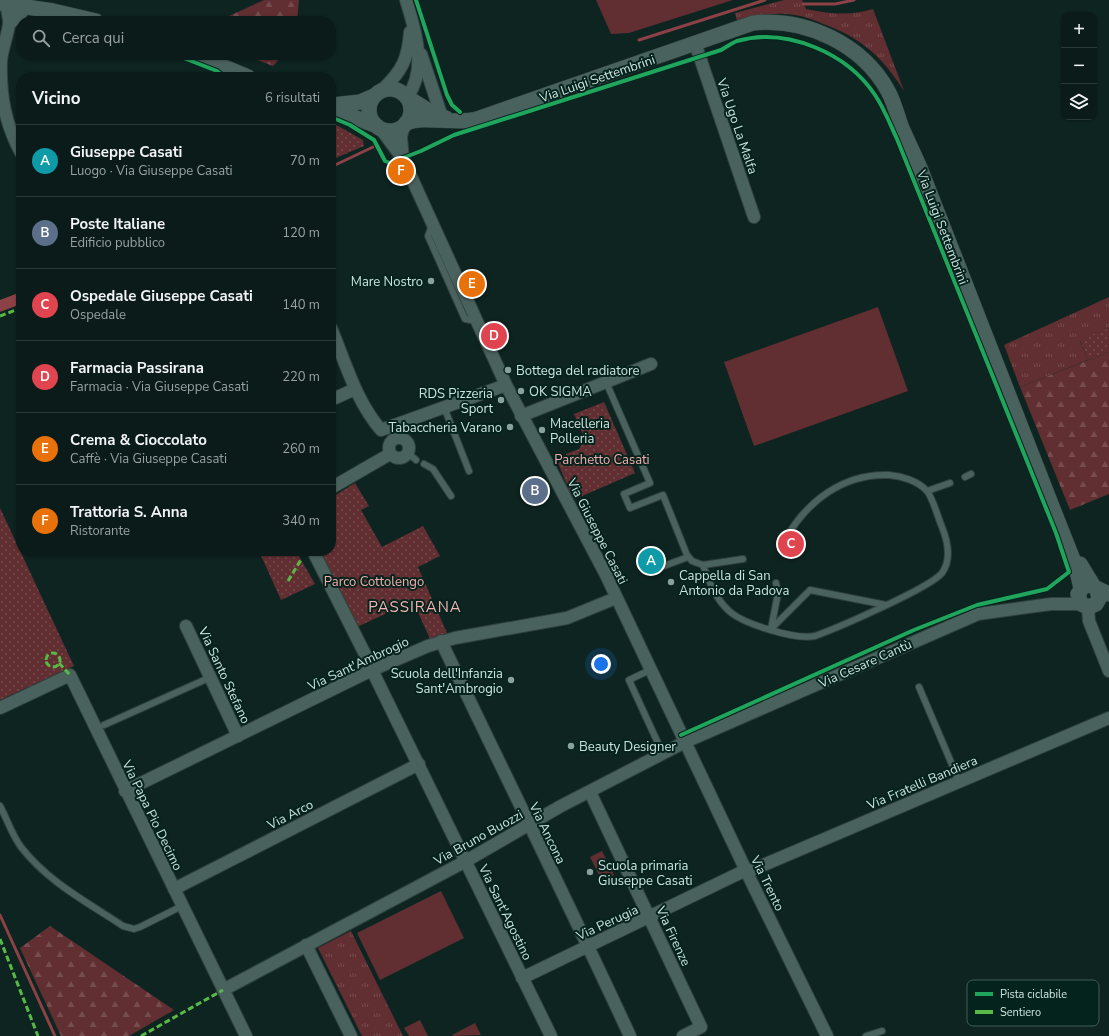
<!DOCTYPE html>
<html lang="it">
<head>
<meta charset="utf-8">
<style>
	:root { --surface:#0a1b19; --page:#132422; --text:#f1f3f6; --muted:#99a1a2; --line:#2a3938; --accent:#8aa09b }
	body { margin:0; font-family:"Nunito Sans",sans-serif; background:var(--page); color:var(--text) }
	.controls { position:absolute; right:12px; top:12px; display:grid; overflow:hidden; border-radius:8px; box-shadow:0 1px 3px #0004 }
	.controls button { width:36px; height:36px; display:grid; place-items:center; padding:0; border:0; border-bottom:1px solid var(--line); background:var(--surface); color:var(--text); font:20px sans-serif }
	.you { position:absolute; left:601px; top:664px; width:14px; height:14px; margin:-10px; border:3px solid #fff; border-radius:50%; background:#1a73e8; box-shadow:0 0 0 6px #1a73e833 }
	.badge { display:grid; place-items:center; width:26px; height:26px; border-radius:50%; background:var(--accent); color:#fff; font-size:13px; font-weight:700 }
	.pin { position:absolute; translate:-50% -50%; border:2px solid #fff; box-shadow:0 1px 4px #0006 }
	.list { margin:0; padding:0; list-style:none }
	h2 { display:flex; justify-content:space-between; align-items:center; height:52px; margin:0; padding:0 16px; font-size:17px }
	h2 small { font-size:13px; font-weight:400; color:var(--muted) }
	.list li { display:grid; grid-template-columns:26px 1fr auto; gap:12px; align-items:center; box-sizing:border-box; height:72px; padding:0 16px; border-top:1px solid var(--line) }
	.list b { display:block; font-size:15px; white-space:nowrap }
	.list p { margin:0; font-size:13px; white-space:nowrap; color:var(--muted) }
	.list em { font-size:13px; font-style:normal; color:var(--muted) }
	.icon { flex:none; width:22px; height:22px; fill:none; stroke:currentColor; stroke-width:2; stroke-linecap:round; stroke-linejoin:round }
	.map { position:relative; flex:none; width:1109px; height:1036px; overflow:hidden }
	.search { position:absolute; background:var(--surface); box-shadow:0 1px 3px #0004; left:16px; top:16px; width:320px; height:44px; display:flex; align-items:center; gap:10px; box-sizing:border-box; padding:0 14px; border-radius:16px; color:var(--muted); font-size:15px }
	.panel { position:absolute; background:var(--surface); box-shadow:0 1px 3px #0004; left:16px; top:72px; width:320px; height:484px; border-radius:16px }
	.map>svg:first-child { display:block }
	.grass { fill:url(#grass-tufts) }
	.forest { fill:url(#forest-firs) }
	.park { fill:url(#park-dots) }
	.pitch { fill:#612e31 }
	.lines { fill:none; stroke-linecap:round; stroke-linejoin:round }
	.stream { stroke:#8b4146; stroke-width:3 }
	.canal { stroke:#8b4146; stroke-width:11 }
	.service-casing { stroke:#2e413d; stroke-width:8 }
	.minor-casing { stroke:#2e413d; stroke-width:14 }
	.tertiary-casing { stroke:#2e413d; stroke-width:16 }
	.service { stroke:#4a625d; stroke-width:6 }
	.minor { stroke:#4a625d; stroke-width:12 }
	.tertiary { stroke:#4a625d; stroke-width:15 }
	.quiet { stroke:#58b947; stroke-width:3; stroke-dasharray:6 3; stroke-linecap:butt }
	.cycleway-casing { stroke:#05231d; stroke-width:6 }
	.cycleway { stroke:#20a55d; stroke-width:4 }
	.poi-dot { fill:#8aa09b; stroke:#05231d; stroke-width:1.5 }
	.labels { text-anchor:middle; stroke-width:4; stroke-linejoin:round; paint-order:stroke }
	.street-label { font-size:13px; fill:#cde2dd; stroke:#05231d }
	.poi-label { font-size:13px; fill:#cde2dd; stroke:#05231d; text-anchor:start }
	.park-label { font-size:13px; fill:#f4acad; stroke:#05231d }
	.quarter-label { font-size:15px; letter-spacing:1px; fill:#f9b5b6; stroke:#05231d }
	.key { fill:#05231d; stroke:#415c57; stroke-width:1 }
	.key-label { font-size:11px; fill:#cde2dd }
</style>
</head>
<body>
<div class="map">
<svg width="1109" height="1036" viewBox="0 0 1109 1036">
	<defs>
		<pattern id="grass-tufts" width="24" height="20" patternUnits="userSpaceOnUse"><rect width="24" height="20" fill="#612e31"/><path d="M3 7l-1-3M5 7V3M7 7l1-3M15 17l-1-3M17 17v-4M19 17l1-3" fill="none" stroke="#764c4e"/></pattern>
		<pattern id="forest-firs" width="22" height="20" patternUnits="userSpaceOnUse"><rect width="22" height="20" fill="#612e31"/><path d="M5 1l3.5 6h-7zM16 11l3.5 6h-7z" fill="#764c4e"/></pattern>
		<pattern id="park-dots" width="8" height="8" patternUnits="userSpaceOnUse"><rect width="8" height="8" fill="#612e31"/><path d="M2 2h.1M6 6h.1" fill="none" stroke="#764c4e" stroke-width="1.8" stroke-linecap="round"/></pattern>
	</defs>
	<rect width="100%" height="100%" fill="#0e2421"/>
	<path class="grass" d="M784,0h18l4,9c23,5 44,7 67,0l31,82c-22,-35 -44,-54 -83,-68 -14,-6 -29,-10 -45,-9 -13,0 -26,4 -39,7l-2,-8z
		M1109,297v31l-29,13 8,19 -68,27 -16,-42z
		M351,931l52,105h-41l-44,-88z"/>
	<path class="forest" d="M264,0h35l-2,21h-79z
		M244,55h39l-10,11z
		M1109,352v142l-39,16 -50,-123z
		M50,926l124,84 -45,26h-68l-41,-88z"/>
	<path class="park" d="M331,122l32,18 1,6 -33,14z
		M1109,328v24l-21,8 -8,-20z
		M604,402l31,71 -62,27 -15,-37 10,-4 -2,-5 13,-5 6,-10 -11,-25z
		M355,483l14,23 -8,4 21,37 41,-21 17,30 -22,11 29,66 -17,6 -17,-38 -56,26 -38,-76h12v-53z
		M0,508l74,158 -74,34z
		M259,551h37l19,33 -34,16z"/>
	<path class="pitch" d="M596,0h137l-104,33 -18,1z
		M878,307l30,84 -154,55 -30,-84z
		M602,851l12,24 -12,6 -12,-24z
		M441,891l23,47 -84,42 -23,-47z
		M420,1020l8,16h-19l-5,-8z
		M475,1023l6,12 -28,1 -1,-1z"/>
	<g class="lines">
		<path class="stream" d="M803,4h32l19,-4
			M639,40l126,-40
			M331,167l42,-20
			M0,915l55,121"/>
		<path class="canal" d="M0,306l21,-8"/>
		<defs>
			<path id="service" d="M432,225l-4,11 37,83 11,2
				M606,382l44,101 -26,11 6,14 33,-13 24,60 5,6 11,4c6,16 12,33 25,45 14,14 68,30 87,26 22,-8 115,-48 127,-63 10,-14 6,-31 0,-46 -4,-9 -9,-29 -15,-36 -9,-10 -25,-15 -38,-16 -46,-2 -83,27 -104,65
				M444,407l25,64
				M408,453l8,7
				M424,464l9,5 18,27
				M965,477l6,-3
				M927,491l23,-8
				M703,565l40,-6
				M648,572l40,-15
				M771,629l39,-39 76,15
				M771,629l7,-36 -2,-10
				M650,670l-21,10 34,74
				M919,687l40,94
				M104,725l107,-48
				M0,806c7,13 12,29 21,41 27,35 66,55 102,79l11,3 6,-2 42,-21
				M866,1036l16,-5"/>
			<path id="minor" d="M406,0c9,29 22,70 1,97
				M7,4c-1,7 3,14 2,21 -2,12 -7,24 -8,36 -1,35 4,62 20,92
				M9,24l11,-9 5,-9
				M695,43l59,174
				M421,54l21,63
				M383,89c19,-18 25,-30 27,-57
				M380,128l23,31 103,226 100,190 145,306 76,155
				M403,159l-2,-22 3,-12
				M331,328c15,36 25,73 50,102l125,-45
				M331,400l24,-11
				M521,416l130,-52
				M389 448a10 10 0 1 1 20 0a10 10 0 1 1-20 0Z
				M331,488l59,-34
				M313,551l60,119
				M1088,607l1,14 20,50
				M186,626l52,110
				M441,641c63,132 128,263 189,395
				M372,670l179,366
				M0,708l70,-33 176,361
				M125,791l247,-121 56,-24 27,-8 112,-20 49,-20
				M590,792l111,235 -18,9
				M747,872l362,-154
				M174,889l245,-125
				M306,945l45,91
				M522,978l224,-108
				M223,990l243,-129 95,-55 124,-64 293,-128 73,-10h30"/>
			<path id="tertiary" d="M0,3l53,8 43,10
				M195,55l53,22
				M369 110a21 21 0 1 1 42 0a21 21 0 1 1-42 0Z
				M407,97l27,17 12,4
				M331,105l15,9 31,12
				M333,105l27,-3 14,-6
				M406,123c20,-8 49,2 71,-4l276,-96c53,-6 110,22 135,68 6,11 9,23 13,35 6,14 13,28 19,42l133,341 23,58 5,21
				M1080,564l14,23
				M1097,589l2,10 -3,5 -8,3 -7,-3 -3,-10 6,-8 6,-1 19,9"/>
		</defs>
		<use href="#service" class="service-casing"/>
		<use href="#minor" class="minor-casing"/>
		<use href="#tertiary" class="tertiary-casing"/>
		<use href="#service" class="service"/>
		<use href="#minor" class="minor"/>
		<use href="#tertiary" class="tertiary"/>
		<path class="quiet" d="M0,316l21,-8
			M288,581l14,-23
			M46 660a7 7 0 1 1 14 0a7 7 0 1 1-14 0Z
			M59,663l11,12
			M0,939l38,97
			M141,1036l82,-46"/>
		<defs>
			<path id="cycleway" d="M416,0l31,95 5,10 8,7
				M176,55l41,16 7,6
				M331,117l19,8 24,15 11,21 5,2 31,-12 33,-16 267,-85c5,-3 11,-7 16,-9 50,-14 110,12 138,54 9,13 15,29 22,44l159,394 13,39 -22,17 -70,16 -63,25 -233,105"/>
		</defs>
		<use href="#cycleway" class="cycleway-casing"/>
		<use href="#cycleway" class="cycleway"/>
	</g>
	<g class="poi-dot">
		<circle cx="431" cy="281" r="4"/>
		<circle cx="508" cy="370" r="4"/>
		<circle cx="521" cy="391" r="4"/>
		<circle cx="501" cy="400" r="4"/>
		<circle cx="510" cy="427" r="4"/>
		<circle cx="542" cy="430" r="4"/>
		<circle cx="671" cy="582" r="4"/>
		<circle cx="511" cy="680" r="4"/>
		<circle cx="571" cy="746" r="4"/>
		<circle cx="590" cy="872" r="4"/>
	</g>
	<g class="labels">
		<g class="street-label">
			<text transform="translate(597 78) rotate(-19)" y="5">Via Luigi Settembrini</text>
			<text transform="translate(738 126) rotate(71)" y="5">Via Ugo La Malfa</text>
			<text transform="translate(943 227) rotate(69)" y="5">Via Luigi Settembrini</text>
			<text transform="translate(598 531) rotate(63)" y="5">Via Giuseppe Casati</text>
			<text transform="translate(358 663) rotate(-25)" y="5">Via Sant'Ambrogio</text>
			<text transform="translate(865 663) rotate(-24)" y="5">Via Cesare Cantù</text>
			<text transform="translate(225 675) rotate(65)" y="5">Via Santo Stefano</text>
			<text transform="translate(922 782) rotate(-23)" y="5">Via Fratelli Bandiera</text>
			<text transform="translate(290 814) rotate(-27)" y="5">Via Arco</text>
			<text transform="translate(153 815) rotate(64)" y="5">Via Papa Pio Decimo</text>
			<text transform="translate(548 833) rotate(64)" y="5">Via Ancona</text>
			<text transform="translate(478 837) rotate(-29)" y="5">Via Bruno Buozzi</text>
			<text transform="translate(768 883) rotate(64)" y="5">Via Trento</text>
			<text transform="translate(506 912) rotate(64)" y="5">Via Sant'Agostino</text>
			<text transform="translate(607 922) rotate(-25)" y="5">Via Perugia</text>
			<text transform="translate(674 936) rotate(65)" y="5">Via Firenze</text>
		</g>
		<g class="poi-label">
			<text x="423" y="286" text-anchor="end">Mare Nostro</text>
			<text x="516" y="375">Bottega del radiatore</text>
			<text x="529" y="396">OK SIGMA</text>
			<text x="493" y="398" text-anchor="end">RDS Pizzeria<tspan x="493" dy="15">Sport</tspan></text>
			<text x="550" y="428">Macelleria<tspan x="550" dy="15">Polleria</tspan></text>
			<text x="502" y="432" text-anchor="end">Tabaccheria Varano</text>
			<text x="679" y="580">Cappella di San<tspan x="679" dy="15">Antonio da Padova</tspan></text>
			<text x="503" y="678" text-anchor="end">Scuola dell'Infanzia<tspan x="503" dy="15">Sant'Ambrogio</tspan></text>
			<text x="579" y="751">Beauty Designer</text>
			<text x="598" y="870">Scuola primaria<tspan x="598" dy="15">Giuseppe Casati</tspan></text>
		</g>
		<g class="park-label">
			<text x="602" y="464">Parchetto Casati</text>
			<text x="374" y="586">Parco Cottolengo</text>
		</g>
		<g class="quarter-label">
			<text x="415" y="612">PASSIRANA</text>
		</g>
	</g>
	<rect x="967" y="980" width="132" height="46" rx="6" class="key"/>
	<rect x="975" y="992" width="18" height="4" fill="#20a55d"/>
	<rect x="975" y="1010" width="18" height="4" fill="#58b947"/>
	<g class="key-label">
		<text x="1000" y="998">Pista ciclabile</text>
		<text x="1000" y="1016">Sentiero</text>
	</g>
</svg>
<div class="controls">
<button>+</button>
<button>−</button>
<button><svg class="icon" aria-label="layers" viewBox="0 0 24 24"><path d="M12 4l9 5-9 5-9-5zM3 14l9 5 9-5"/></svg></button>
</div>
<div class="you"></div>
<div class="pin badge" style="left:651px;top:561px;background:#0f9aa8">A</div>
<div class="pin badge" style="left:535px;top:491px;background:#5c6f8a">B</div>
<div class="pin badge" style="left:791px;top:544px;background:#e0444e">C</div>
<div class="pin badge" style="left:494px;top:336px;background:#e0444e">D</div>
<div class="pin badge" style="left:472px;top:284px;background:#e8710a">E</div>
<div class="pin badge" style="left:401px;top:171px;background:#e8710a">F</div>
<div class="search"><svg class="icon" aria-label="search" viewBox="0 0 24 24"><circle cx="10" cy="10" r="6"/><path d="M15 15l6 6"/></svg>Cerca qui</div>
<section class="panel">
<h2>Vicino<small>6 risultati</small></h2>
<ul class="list">
<li><span class="badge" style="background:#0f9aa8">A</span><div><b>Giuseppe Casati</b><p>Luogo · Via Giuseppe Casati</p></div><em>70 m</em></li>
<li><span class="badge" style="background:#5c6f8a">B</span><div><b>Poste Italiane</b><p>Edificio pubblico</p></div><em>120 m</em></li>
<li><span class="badge" style="background:#e0444e">C</span><div><b>Ospedale Giuseppe Casati</b><p>Ospedale</p></div><em>140 m</em></li>
<li><span class="badge" style="background:#e0444e">D</span><div><b>Farmacia Passirana</b><p>Farmacia · Via Giuseppe Casati</p></div><em>220 m</em></li>
<li><span class="badge" style="background:#e8710a">E</span><div><b>Crema &amp; Cioccolato</b><p>Caffè · Via Giuseppe Casati</p></div><em>260 m</em></li>
<li><span class="badge" style="background:#e8710a">F</span><div><b>Trattoria S. Anna</b><p>Ristorante</p></div><em>340 m</em></li>
</ul>
</section>
</div>
</body>
</html>
